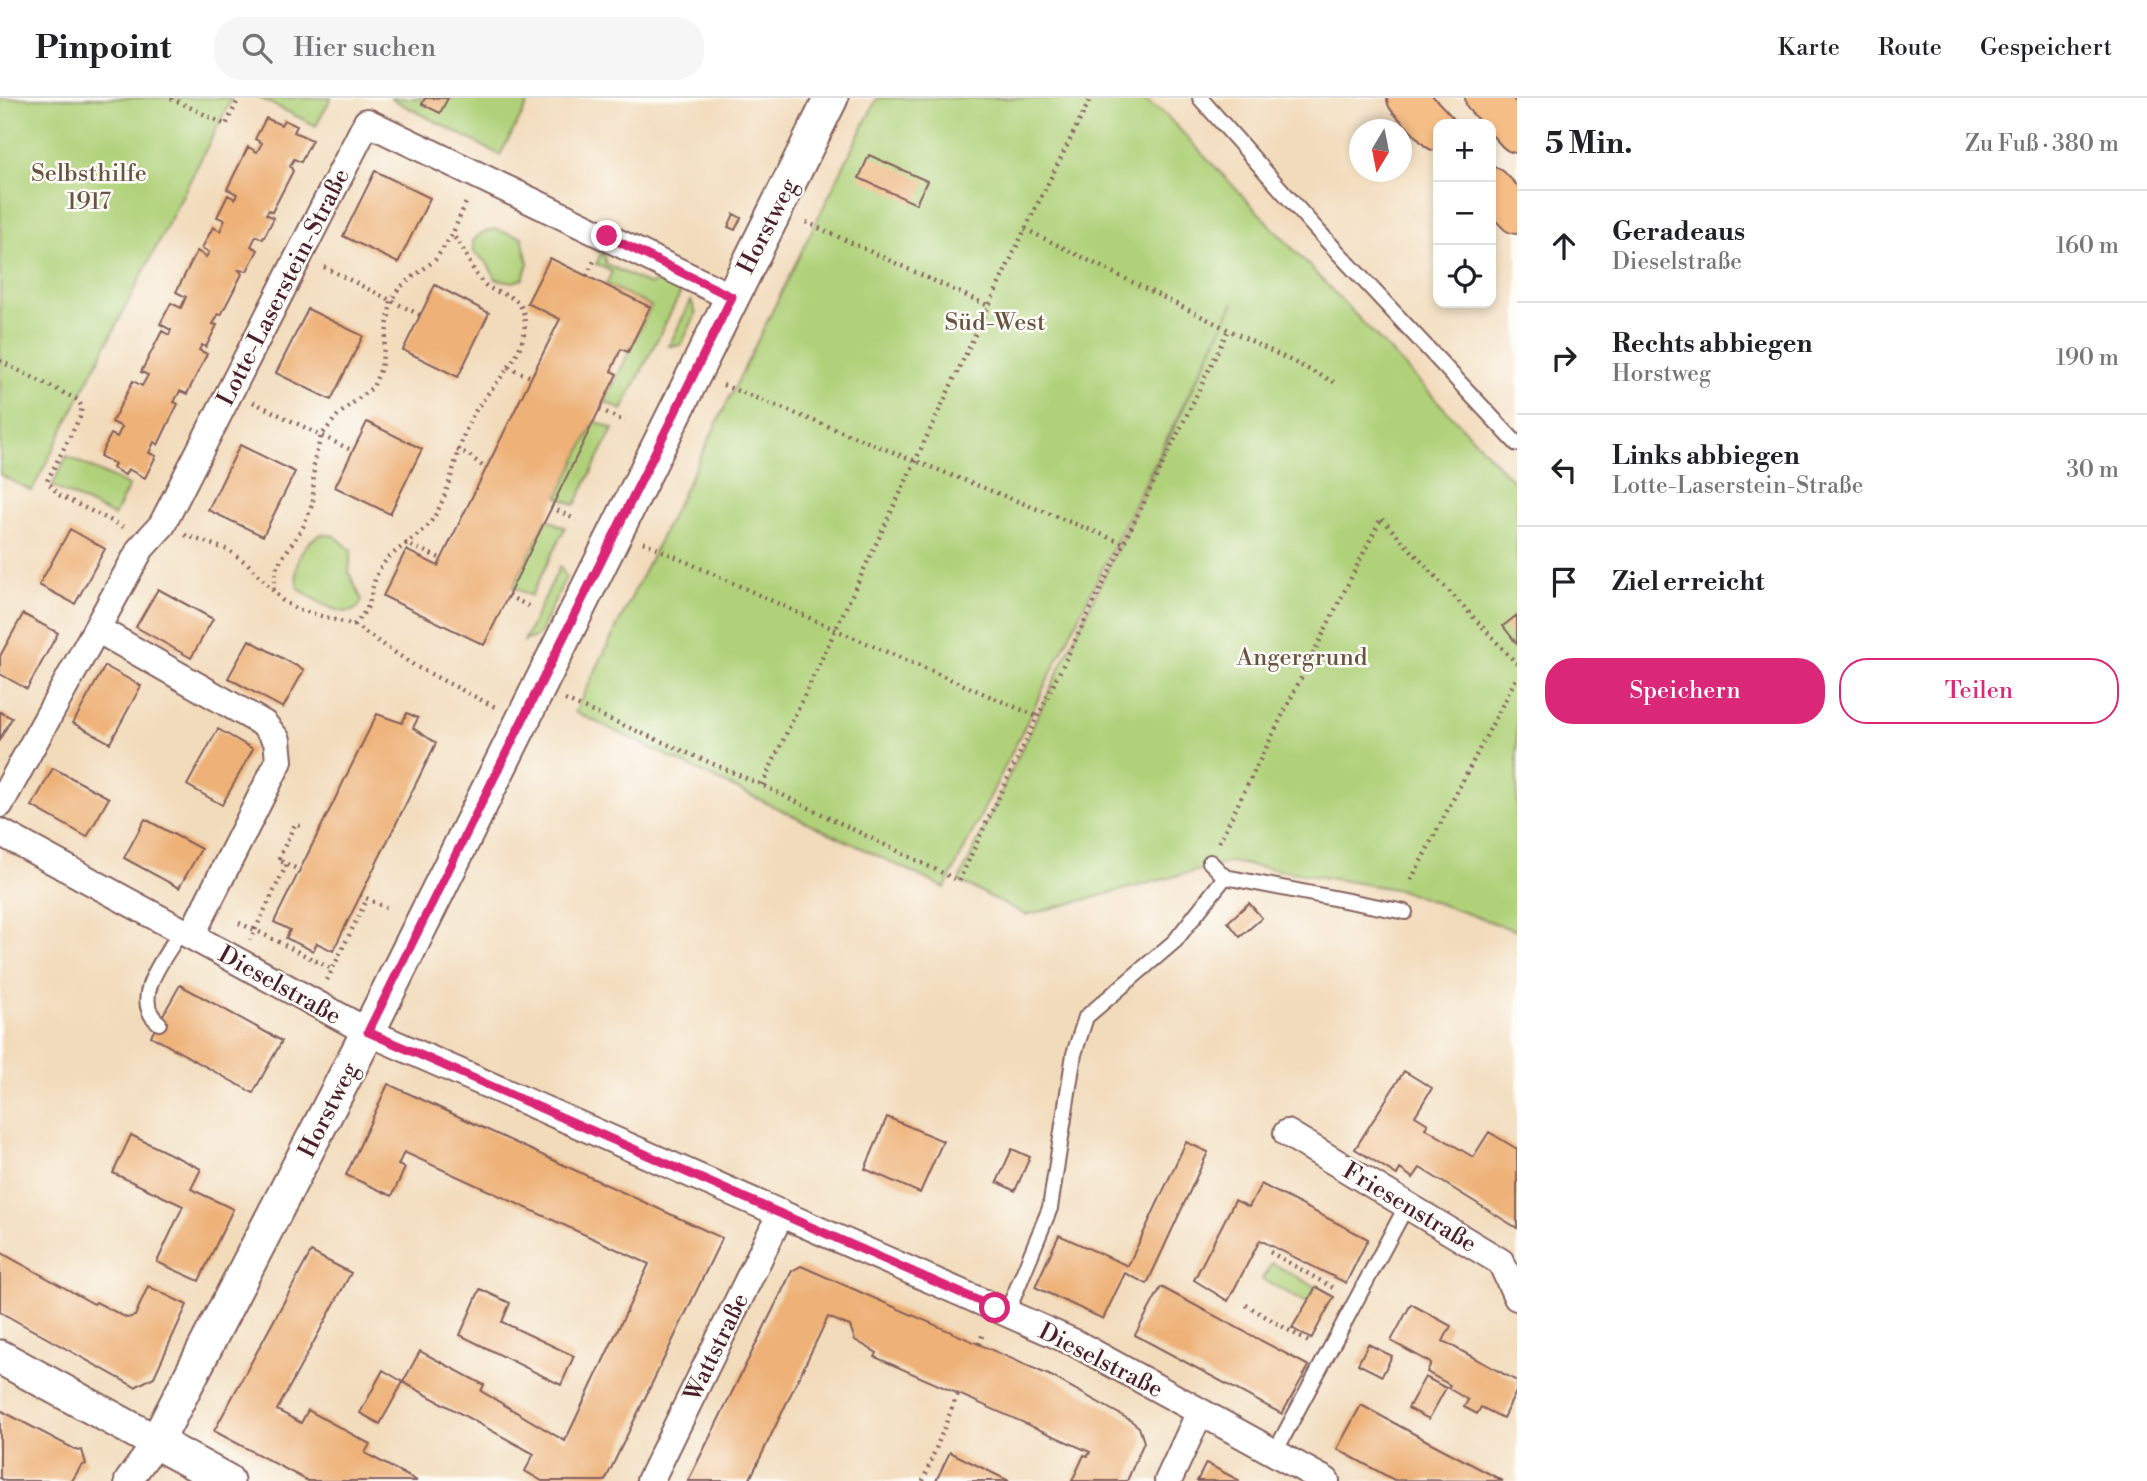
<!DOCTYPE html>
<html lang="de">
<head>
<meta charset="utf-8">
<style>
	:root { --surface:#fff; --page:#f6f6f6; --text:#202124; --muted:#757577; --line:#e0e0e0; --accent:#db2777 }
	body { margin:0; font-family:"Libre Bodoni",serif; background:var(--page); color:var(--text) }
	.controls { position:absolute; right:21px; top:21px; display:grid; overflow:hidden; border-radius:14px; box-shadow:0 4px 10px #0003 }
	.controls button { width:63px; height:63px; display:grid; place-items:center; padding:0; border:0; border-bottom:2px solid var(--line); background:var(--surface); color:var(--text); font:35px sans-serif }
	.compass { position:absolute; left:1349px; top:21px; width:63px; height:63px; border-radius:50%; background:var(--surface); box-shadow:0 4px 10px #0003; rotate:190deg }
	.stop { position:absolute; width:21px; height:21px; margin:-16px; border:5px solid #db2777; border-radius:50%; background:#fff }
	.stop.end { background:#db2777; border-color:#fff; box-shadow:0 2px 7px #0008 }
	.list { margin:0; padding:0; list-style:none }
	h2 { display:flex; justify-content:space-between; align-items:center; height:91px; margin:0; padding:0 28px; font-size:30px }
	h2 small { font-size:23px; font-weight:400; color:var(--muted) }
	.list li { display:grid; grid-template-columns:46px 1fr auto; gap:21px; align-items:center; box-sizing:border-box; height:112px; padding:0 28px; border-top:2px solid var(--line) }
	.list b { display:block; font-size:26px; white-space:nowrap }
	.list p { margin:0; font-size:23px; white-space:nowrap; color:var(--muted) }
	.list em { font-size:23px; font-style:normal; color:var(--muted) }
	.actions { display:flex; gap:14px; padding:21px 28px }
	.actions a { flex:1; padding:16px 0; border:2px solid var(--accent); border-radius:28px; text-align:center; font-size:24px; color:var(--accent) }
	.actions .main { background:var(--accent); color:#fff }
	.icon { flex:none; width:38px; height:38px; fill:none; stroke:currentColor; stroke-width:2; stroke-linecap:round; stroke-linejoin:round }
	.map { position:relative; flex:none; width:1517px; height:1383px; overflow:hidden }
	header { display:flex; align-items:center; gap:42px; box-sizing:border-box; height:98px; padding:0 35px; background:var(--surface); border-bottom:2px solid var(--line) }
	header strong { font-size:33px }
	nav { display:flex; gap:38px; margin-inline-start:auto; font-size:24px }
	.search { width:490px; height:63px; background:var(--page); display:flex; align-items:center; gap:18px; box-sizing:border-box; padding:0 24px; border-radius:28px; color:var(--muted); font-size:26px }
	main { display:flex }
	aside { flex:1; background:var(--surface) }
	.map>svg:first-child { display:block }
	.green { fill:#b0d179; stroke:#7d7852; stroke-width:2 }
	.building { fill:#eeb177 }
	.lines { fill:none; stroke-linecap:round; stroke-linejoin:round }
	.service-casing { stroke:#85615d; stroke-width:18 }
	.minor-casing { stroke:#85615d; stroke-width:30 }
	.tertiary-casing { stroke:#85615d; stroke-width:37 }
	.trunk-casing { stroke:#85615d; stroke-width:42 }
	.path { stroke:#85615d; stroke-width:4.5; stroke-dasharray:2 5; stroke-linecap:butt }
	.service { stroke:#fff; stroke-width:14 }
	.minor { stroke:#fff; stroke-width:26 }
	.tertiary { stroke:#fff; stroke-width:33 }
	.trunk { stroke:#f6be87; stroke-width:38 }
	.route { stroke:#db2777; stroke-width:9 }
	.labels { text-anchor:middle; stroke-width:5; stroke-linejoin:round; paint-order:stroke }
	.park-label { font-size:24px; fill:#695442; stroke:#fdfcf7 }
	.street-label { font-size:24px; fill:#4a1f2b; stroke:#fdfcf7 }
</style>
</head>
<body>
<header>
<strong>Pinpoint</strong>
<div class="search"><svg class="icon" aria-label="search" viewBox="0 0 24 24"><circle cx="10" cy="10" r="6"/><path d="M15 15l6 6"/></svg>Hier suchen</div>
<nav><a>Karte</a><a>Route</a><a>Gespeichert</a></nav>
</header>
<main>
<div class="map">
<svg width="1517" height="1383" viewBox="0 0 1517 1383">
	<rect width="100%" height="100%" fill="#fdfcf7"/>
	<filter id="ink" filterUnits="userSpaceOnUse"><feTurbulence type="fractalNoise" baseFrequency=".0143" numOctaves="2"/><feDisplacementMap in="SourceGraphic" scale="14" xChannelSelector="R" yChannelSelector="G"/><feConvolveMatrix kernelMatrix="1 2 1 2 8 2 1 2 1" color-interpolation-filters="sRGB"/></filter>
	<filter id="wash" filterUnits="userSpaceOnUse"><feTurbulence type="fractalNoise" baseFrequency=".00686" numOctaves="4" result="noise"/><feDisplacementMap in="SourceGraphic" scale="28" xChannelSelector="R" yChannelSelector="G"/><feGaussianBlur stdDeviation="1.57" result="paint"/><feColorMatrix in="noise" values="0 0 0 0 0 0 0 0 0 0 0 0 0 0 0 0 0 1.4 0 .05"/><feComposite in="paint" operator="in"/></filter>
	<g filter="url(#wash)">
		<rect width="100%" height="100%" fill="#f2dbbb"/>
		<path class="green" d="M0,0h232l-200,393 -32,-16z
			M260,0h71l-15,28z
			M390,0h141l-31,57z
			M877,0h264l22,14 354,373v446l-117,-41 -170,-28 -204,53 -67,-34 275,-579 -289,586 -370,-176z
			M493,131l29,8 6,26 -5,16 -10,3 -17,-3 -9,-16 -13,-11 -1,-11 8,-8z
			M603,152l3,14 44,21 10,-6 22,11 -60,120 -17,-8 46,-96 -45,-22 6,-12 -16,-8z
			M691,202l5,14 -15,31 -12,1z
			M595,323l18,8 -38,76 -17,-8z
			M67,358l62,30 -15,30 -62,-30z
			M547,421l18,9 -34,68 -18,-9z
			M321,436l14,2 16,14 -2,23 13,27c-8,28 -51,-2 -64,-12 -5,-24 1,-42 23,-54z
			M560,468l6,11 -28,59 -14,5z
			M1272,1165l44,24 -10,16 -44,-24z"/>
		<g id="blocks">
			<path class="building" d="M425,0h23l-8,15 -18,-9z
				M266,20l15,7 3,-5 13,6 -3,6 18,8 -11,22 -7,-3 -4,7 3,5 -21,41 -3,-2 -3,4 8,4 -11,21 -7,-3 -5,10 7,4 -11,21 -8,-1 3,4 -21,41 -3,-1 -2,5 -3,5 4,1 -11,22 -4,-2 -3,5 8,4 -20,40 -7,-3 -6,11 4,2 -10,20 -10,21 -4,-3 -5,11 7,3 -11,22 -17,-9 -3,6 -12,-7 2,-4 -15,-8 11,-22 6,3 5,-10 -10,-5 21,-41 9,5 6,-11 -7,-3 21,-41 7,4 2,-5 -11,-6 11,-21 10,5 5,-11 -10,-5 21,-41 9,6 3,-5 -7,-4 11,-21 7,4 5,-11 -8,-3 11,-22 7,4 2,-5 -10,-5 21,-42 9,5 5,-9 -7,-4z
				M869,57l58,26 -11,23 -57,-26z
				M375,73l55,27 -32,65 -55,-27z
				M734,116l7,4 -6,12 -7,-3z
				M550,160l100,49 -22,45 -7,-3 -10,22 6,3 -133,271 -101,-49 23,-46 32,16 122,-247 -33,-16z
				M435,187l54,28 -31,64 -55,-27z
				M308,211l55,27 -32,64 -55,-27z
				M367,324l55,27 -32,65 -55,-27z
				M240,347l55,27 -32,64 -55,-26z
				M70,431l35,20 -30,55 -36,-19z
				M158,491l55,30 -22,39 -55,-31z
				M23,516l35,19 -31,56 -27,-15v-18z
				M1517,517v29l-14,-18z
				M249,542l55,30 -21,38 -55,-30z
				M105,568l36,20 -31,57 -37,-20z
				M0,614l12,6 -12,21z
				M407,615l11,5 -5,10 23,15 -103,208 -16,-8 -4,8 -27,-13 4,-8 -16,-8 103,-208 25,9z
				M218,631l35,20 -31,56 -35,-20z
				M53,670l56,30 -22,39 -55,-31z
				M145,721l56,30 -22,39 -55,-30z
				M1249,805l13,15 -22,19 -12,-15z
				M180,887l102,56 -29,52 -102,-57z
				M1404,973l28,17 -17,28 13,8 -3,4 48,29 16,-25 28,17v79l-97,-60 -7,10 -13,-9 -3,6 -42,-26z
				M388,986l334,154 -117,243h-63l-17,-10 9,-17 -131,-72 17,-31 64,34 -3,6 84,50 84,-177 -245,-112 -6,13 7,3 -13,28 -46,-21z
				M887,1019l56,24 -23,52 -55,-24z
				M131,1037l70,34 -10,20 42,20 -34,72 -42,-19 26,-56 -70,-33z
				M1186,1044l22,10 -61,132 -22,-11 -22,46 -68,-32 24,-52 69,31z
				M1012,1051l18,8 -15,34 -18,-9z
				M1261,1086l107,55 -22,44 -86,-43 -32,61 -34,-21 41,-80 14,7z
				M0,1154l94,52 2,-2 31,16 8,-2 13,-30 39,19 -33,72 -19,10 -135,-75z
				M311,1154l40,21 -74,137 24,13 7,-13 62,34 -5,9 52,28h-109l-94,-50z
				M801,1168l250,110 79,44 9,7 5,15 -17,39h-55l12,-26 4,1 2,-4 -215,-95 2,-4 -22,-13 -5,-14 -22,-9 -79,164h-61l104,-210z
				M1161,1189l148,79 -27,48 -147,-79z
				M1316,1189l18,10 -23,42 -19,-11z
				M480,1191l30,14 -8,19 72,34 -13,29 -101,-50z
				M1411,1206l40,22 -8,15 74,40v9l-14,28 -22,-11 -4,7 -13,-7 4,-7 -20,-12 2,-3 -23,-13 4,-9 -40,-22z
				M1368,1246l24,12 -10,20 -24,-12z
				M383,1272l20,12 -23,42 -20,-11z
				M1425,1279l21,11 -17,31 -21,-11z
				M1361,1307l57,31 85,45 -109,-1 -57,-31z
				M0,1312l78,41 4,-1 4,14 -5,2 -9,15h-67l-5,-3z
				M950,1354l59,29h-73z
				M1206,1365l34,18h-43z"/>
		</g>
	</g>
	<g filter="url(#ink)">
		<use href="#blocks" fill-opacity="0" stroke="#85615d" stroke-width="2"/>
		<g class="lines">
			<defs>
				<path id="service" d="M1200,0l117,132 200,214
					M1225,779l180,35
					M159,925c-31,-24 8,-68 22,-92
					M1007,1215l43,-105 24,-154 12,-37 89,-76 50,-64 -15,-15
					M1275,1354l132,-247"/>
				<path id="minor" d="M97,531l167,95 13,16 2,21 -88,175
					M0,706l141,-256 21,-23 205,-403 364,175
					M0,734l368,200 707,311 251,138
					M1287,1035l214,129 16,35
					M128,1383l28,-38
					M650,1383l131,-268
					M1168,1383l32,-69"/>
				<path id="tertiary" d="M0,1259l227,124
					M156,1345l212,-411 463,-934"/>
				<path id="trunk" d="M1407,0l31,33
					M1485,0l32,35
					M1491,89l26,27"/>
			</defs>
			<use href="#service" class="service-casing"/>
			<use href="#minor" class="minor-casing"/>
			<use href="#tertiary" class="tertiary-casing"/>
			<use href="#trunk" class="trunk-casing"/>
			<path class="path" d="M171,0l55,27 13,-27
				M806,124l183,84
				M1025,131l313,155
				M324,169l96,48
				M587,178l7,-15
				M0,263l78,39 4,7 -2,10 -33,64 12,14 65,32
				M508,269l23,10
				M723,287l403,159
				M253,304l100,49
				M600,311l25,13
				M457,352l11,4 18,15
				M551,409l25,13
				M185,437l43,15 20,14 34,36 14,9 58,16 61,41 82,42
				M643,444l193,88 200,86
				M405,445l37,16
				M273,491l4,-23 26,-39 10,-24 1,-41 7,-26 17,-21 35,-28 8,-19 10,-67 8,-13 36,-28 17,-25 15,-35
				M508,498l25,12
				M354,527c5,-7 13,-14 15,-22 4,-13 4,-24 12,-36 14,-21 40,-28 53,-50 19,-31 21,-68 38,-100 16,-31 59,-61 52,-102 -5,-23 -27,-19 -40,-31 -14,-14 -17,-34 -32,-49
				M565,602l197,85 197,96c86,-185 180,-365 268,-549
				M762,687l263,-556 66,-131
				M300,728l-5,-2 -17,36 9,4 -32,66 77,39
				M1219,744l162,-324 136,146
				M287,766l12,6
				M1411,782l106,-203
				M360,797l26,13
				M239,825l16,7 -5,10
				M327,882l40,-81
				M1270,1154l67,38
				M1246,1207l66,39
				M979,1246l5,-13
				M923,1383l35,-88"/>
			<use href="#service" class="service"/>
			<use href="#minor" class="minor"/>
			<use href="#tertiary" class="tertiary"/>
			<use href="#trunk" class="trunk"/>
		</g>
	</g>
	<g class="lines" filter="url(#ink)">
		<path class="route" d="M607,138l125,61 -364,735 627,276"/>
	</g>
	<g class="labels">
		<g class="park-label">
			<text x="89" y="83">Selbsthilfe<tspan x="89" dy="28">1917</tspan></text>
			<text x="995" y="232">Süd-West</text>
			<text x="1302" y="567">Angergrund</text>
		</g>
		<g class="street-label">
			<text transform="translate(767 128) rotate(-63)" y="8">Horstweg</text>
			<text transform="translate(283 189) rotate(-63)" y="8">Lotte-Laserstein-Straße</text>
			<text transform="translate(280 887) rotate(29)" y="8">Dieselstraße</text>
			<text transform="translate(328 1012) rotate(-63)" y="8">Horstweg</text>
			<text transform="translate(1410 1109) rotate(31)" y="8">Friesenstraße</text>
			<text transform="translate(716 1249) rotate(-64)" y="8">Wattstraße</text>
			<text transform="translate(1101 1262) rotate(27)" y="8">Dieselstraße</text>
		</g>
	</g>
</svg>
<div class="controls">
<button>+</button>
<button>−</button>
<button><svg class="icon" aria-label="locate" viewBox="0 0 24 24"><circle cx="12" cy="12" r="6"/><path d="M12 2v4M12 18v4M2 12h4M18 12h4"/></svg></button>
</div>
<svg class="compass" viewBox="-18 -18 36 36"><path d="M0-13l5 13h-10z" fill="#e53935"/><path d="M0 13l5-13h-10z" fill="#757577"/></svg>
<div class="stop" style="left:995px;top:1210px"></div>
<div class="stop end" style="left:607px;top:138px"></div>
</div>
<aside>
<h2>5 Min.<small>Zu Fuß · 380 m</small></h2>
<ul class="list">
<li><svg class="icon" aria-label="ahead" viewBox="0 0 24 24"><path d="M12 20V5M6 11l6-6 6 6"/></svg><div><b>Geradeaus</b><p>Dieselstraße</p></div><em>160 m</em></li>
<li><svg class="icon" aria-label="right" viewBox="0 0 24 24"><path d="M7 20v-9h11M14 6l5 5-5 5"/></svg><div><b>Rechts abbiegen</b><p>Horstweg</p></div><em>190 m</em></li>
<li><svg class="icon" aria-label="left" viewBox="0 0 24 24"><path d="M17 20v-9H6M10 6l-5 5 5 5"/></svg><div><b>Links abbiegen</b><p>Lotte-Laserstein-Straße</p></div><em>30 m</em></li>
<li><svg class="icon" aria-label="arrive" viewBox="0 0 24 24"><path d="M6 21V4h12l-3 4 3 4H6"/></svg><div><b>Ziel erreicht</b></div></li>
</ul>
<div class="actions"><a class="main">Speichern</a><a>Teilen</a></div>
</aside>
</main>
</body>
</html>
